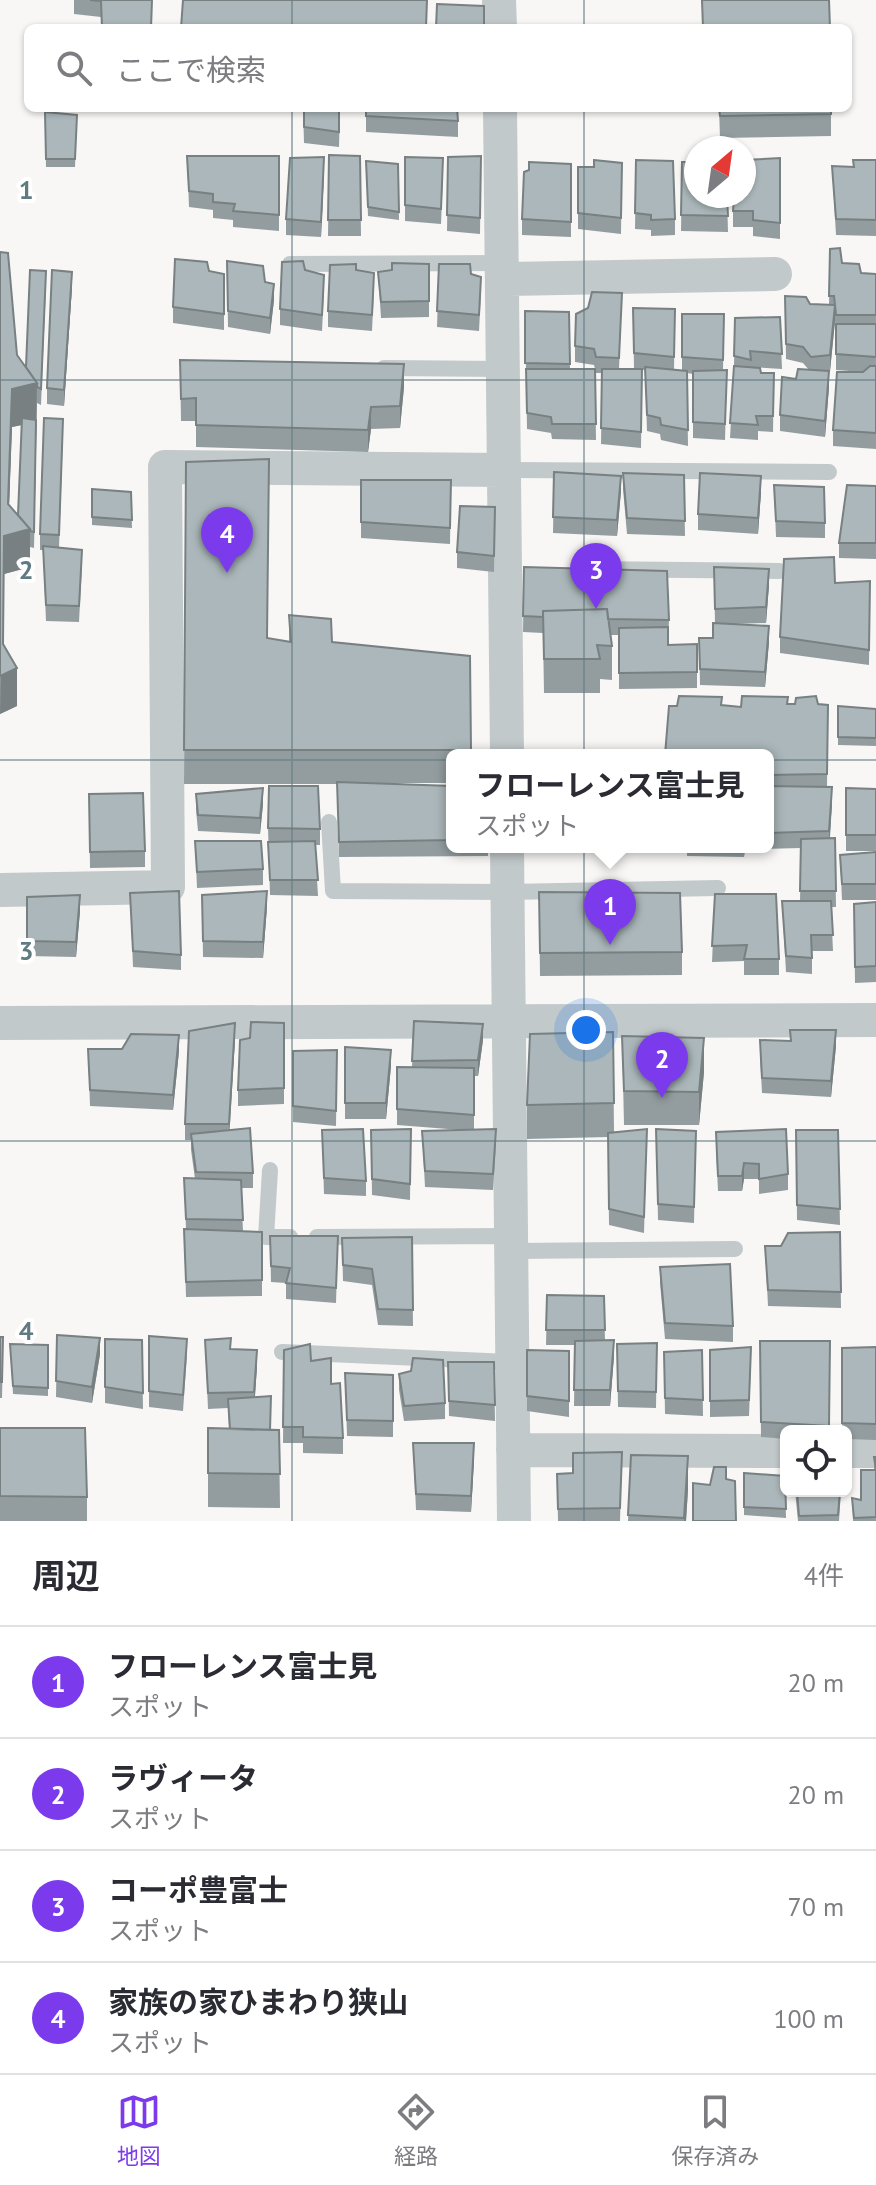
<!DOCTYPE html>
<html lang="ja">
<head>
<meta charset="utf-8">
<style>
	:root { --surface:#fff; --page:#f7f7f7; --text:#2b2b33; --muted:#7c7c81; --line:#e1e1e2; --accent:#7c3aed }
	body { margin:0; font-family:"PT Sans","Noto Sans JP",sans-serif; background:var(--page); color:var(--text) }
	.controls { position:absolute; right:24px; bottom:24px; display:grid; overflow:hidden; border-radius:12px; box-shadow:0 2px 6px #0004 }
	.controls button { width:72px; height:72px; display:grid; place-items:center; padding:0; border:0; border-bottom:2px solid var(--line); background:var(--surface); color:var(--text); font:40px sans-serif }
	.compass { position:absolute; left:684px; top:136px; width:72px; height:72px; border-radius:50%; background:var(--surface); box-shadow:0 2px 6px #0004; rotate:29deg }
	.you { position:absolute; left:586px; top:1030px; width:28px; height:28px; margin:-20px; border:6px solid #fff; border-radius:50%; background:#1a73e8; box-shadow:0 0 0 12px #1a73e833 }
	.badge { display:grid; place-items:center; width:52px; height:52px; border-radius:50%; background:var(--accent); color:#fff; font-size:26px; font-weight:700 }
	.pin { position:absolute; translate:-50% -66px; filter:drop-shadow(0 2px 4px #0008) }
	.pin::after { content:''; position:absolute; top:42px; width:28px; height:24px; background:inherit; clip-path:polygon(0 0,100% 0,50% 100%) }
	.popup { position:absolute; left:446px; top:749px; width:328px; height:104px; box-sizing:border-box; display:grid; place-content:center; border-radius:12px; background:var(--surface); filter:drop-shadow(0 2px 6px #0005); font-size:26px; white-space:nowrap; color:var(--muted) }
	.popup b { font-size:30px; color:var(--text) }
	.popup::after { content:''; position:absolute; left:50%; top:100%; margin-left:-16px; border:16px solid transparent; border-top-color:var(--surface) }
	.list { margin:0; padding:0; list-style:none }
	h2 { display:flex; justify-content:space-between; align-items:center; height:104px; margin:0; padding:0 32px; font-size:34px }
	h2 small { font-size:26px; font-weight:400; color:var(--muted) }
	.list li { display:grid; grid-template-columns:52px 1fr auto; gap:24px; align-items:center; box-sizing:border-box; height:112px; padding:0 32px; border-top:2px solid var(--line) }
	.list b { display:block; font-size:30px; white-space:nowrap }
	.list p { margin:0; font-size:26px; white-space:nowrap; color:var(--muted) }
	.list em { font-size:26px; font-style:normal; color:var(--muted) }
	.icon { flex:none; width:44px; height:44px; fill:none; stroke:currentColor; stroke-width:2; stroke-linecap:round; stroke-linejoin:round }
	.map { position:relative; flex:none; width:876px; height:1521px; overflow:hidden }
	.search { position:absolute; background:var(--surface); box-shadow:0 2px 6px #0004; left:24px; right:24px; top:24px; height:88px; display:flex; align-items:center; gap:20px; box-sizing:border-box; padding:0 28px; border-radius:12px; color:var(--muted); font-size:30px }
	.sheet { height:552px; background:var(--surface) }
	nav { display:flex; justify-content:space-around; align-items:center; box-sizing:border-box; height:112px; border-top:2px solid var(--line); background:var(--surface); font-size:22px; color:var(--muted) }
	nav a { display:grid; justify-items:center; gap:4px }
	nav .on { color:var(--accent) }
	.map>svg:first-child { display:block }
	.lines { fill:none; stroke-linecap:round; stroke-linejoin:round }
	.service { stroke:#c2c9cb; stroke-width:16 }
	.minor { stroke:#c2c9cb; stroke-width:34 }
	.wall { fill:#939da0; fill-rule:evenodd }
	.shaded-wall { fill:#788082 }
	.building { fill:#abb7ba; stroke:#788082; stroke-width:2 }
	.grid { fill:none; stroke:#607a82; stroke-width:2; stroke-opacity:0.55 }
	.grid-label { font-size:26px; text-anchor:middle; font-weight:bold; fill:#607a82; stroke:#fff; stroke-width:8; stroke-linejoin:round; paint-order:stroke }
</style>
</head>
<body>
<div class="map">
<svg width="876" height="1521" viewBox="0 0 876 1521">
	<rect width="100%" height="100%" fill="#f8f7f5"/>
	<g class="lines">
		<path class="service" d="M290,264l212,-1
			M384,368l119,1
			M504,470l325,2
			M585,569l194,2
			M329,822l4,69 175,1 210,-4
			M270,1170l-4,67h24
			M317,1237l194,-1
			M511,1251l224,-2
			M282,1352l230,10"/>
		<path class="minor" d="M499,0l1,28
			M500,108l7,647
			M502,279l273,-5
			M507,847l7,674
			M0,890l168,-3 -3,-420 339,3
			M0,1023l876,-3
			M513,1450l273,1
			M846,1451h30"/>
	</g>
	<path class="wall" d="M74,0h78l-1,28h-50v-11l-27,-3z
		M303,108h37l-1,39 -35,-4z
		M366,108l92,13v16l-92,-5z
		M719,108h112v28l-111,2z
		M45,112l32,3 -2,52h-29z
		M329,155l31,1 1,80h-33z
		M187,156h92v75l-46,-4v-7l-20,-2v-8l-24,-3z
		M481,156l-1,78 -33,-3 1,-74z
		M405,157l38,17 -2,50 -36,-3z
		M780,158v81l-27,-3v-9h-20v-16z
		M636,160l39,59v16l-24,1v-6l-16,-1z
		M876,160v76l-40,-1 -4,-69 22,1z
		M366,161l32,3 1,56 -31,-4z
		M682,162l45,34 1,36 -47,-1z
		M622,163l-1,71 -43,-5v-62h16z
		M571,164v73l-49,-2v-16z
		M324,173l-3,64 -35,-2v-16z
		M830,249l12,14 19,10 15,1v175l-43,-3v-16l30,-58 -27,-2v-40l-1,-9 -5,50h-2l1,16 -4,50 -45,-6v-16l29,-45 -6,-7 -17,-4 -1,-63 25,8 19,1z
		M0,252l17,103 9,12 20,-81 -5,119 -4,-2 -3,145 -4,-1v20l-26,7 -1,71 14,61 -17,8zM22,425l-4,90 -9,-10 3,-78z
		M227,261l38,21 9,18 -4,34 -42,-7z
		M392,263l37,1v53l-48,1 -3,-46 14,-2z
		M439,264l42,29 -2,38 -42,-4z
		M305,270l19,21 -2,40 -42,-6v-16z
		M224,274v56l-51,-7v-16z
		M72,287l-8,119 -17,-2v-16z
		M374,289l-2,42 -44,-4v-16z
		M622,293l-3,76h15l-1,-61 42,1 -1,61h8v-56h42l-1,56h4l-2,70 -32,-2v-64l-6,-1 1,73 -27,-6 -1,-6 -13,-3 -2,-61h-3l-1,78 -40,-4 1,-71h-6l-2,-8 -19,-3v-16z
		M525,311l44,1 1,57h25l1,71 -44,-1 -1,-6 -24,-4z
		M780,317l2,52 -31,-2 10,6h13l-1,59 -15,-1v9l-28,-2 4,-72 1,-48z
		M180,360l224,27 -4,41 -29,1 -3,23 -172,-5v-26h-15z
		M63,435l-4,113 23,18 -3,56 -33,-1 -3,-71h-3v-16z
		M186,462l81,176 22,4v-27l43,27 138,14 1,99h-19v28h-68l68,3v61h36v9l-149,1 -2,-73h-153z
		M554,472l67,19 -4,45 -64,-3z
		M623,473l61,2 1,61 -58,-2 -4,-45z
		M361,480h90l-1,64 -89,-6z
		M774,485l51,38v15l-49,-1z
		M876,486v73l-37,-1v-15z
		M92,489l39,3 1,36 -40,-3z
		M761,492l-3,42 -60,-4v-16z
		M495,507l-1,65 -37,-4v-16z
		M524,567l145,53 -1,25 29,-1v44l-78,1v-54h-8l1,11v34l-12,-1v14h-56l-1,-60 -20,-1z
		M714,567l55,18 -3,38 -31,1 34,18 -4,45 -65,-2 -1,-47h14l2,-14z
		M870,581l-1,84 -89,-12v-16l55,-54z
		M788,704l40,1 -1,82 5,16 -2,35h5l1,69h-5l2,44h-21v23l-26,-2 -4,-71h18l1,-53 -38,1 -1,-2h6v-92l-91,-49 44,-1 20,2z
		M838,706l38,3v37l-38,-1z
		M846,788l30,1v62h-30z
		M89,794l56,57v16l-55,1z
		M196,794l67,10 -3,30 -62,-3 -2,-21z
		M268,828l52,1v16h-5l3,51 -48,-1z
		M195,841l68,28v16l-66,3z
		M687,847h59l-2,10 -57,-1z
		M876,852v48h-34l-2,-45z
		M539,892l143,60v23l-142,1z
		M130,893l51,62v15l-48,-3z
		M715,894l64,65v16h-35v-14l-32,1z
		M202,895l65,12 -4,51 -60,-1z
		M27,897l53,14 -4,46 -49,-1z
		M876,902v80l-21,1 -1,-79z
		M414,1021l69,19 -5,36h-4v54l22,15 -3,45 -68,-3 -3,-56 39,-1 -64,-5v-58h15z
		M284,1023v81l-46,2v-16l12,-52z
		M790,1030l46,16 -5,51 -69,-4 -2,-37 30,-15z
		M613,1032l1,100 33,-3 -3,104 -35,-8 -1,-88 -81,2v-34z
		M622,1036l82,36 -5,53h-75z
		M235,1039l-6,91 24,43v15h-12l2,43 19,1v64l-76,1 -2,-68h2l-2,-51 11,1 -4,-29v-10h-6v-16z
		M345,1047l46,19 -5,53h-41z
		M88,1049l91,2 -6,59 -83,-4z
		M337,1050l-1,76 -43,-4v-71z
		M411,1129l-1,71 -38,-5 -1,-65z
		M656,1129l40,2 -2,92 -36,-3z
		M322,1130l44,51v15l-42,-2z
		M796,1130h42l2,95 -43,-5z
		M716,1148l72,26v16l-29,4v-15h-15l-2,12h-24z
		M840,1232l1,76 -73,-2 -3,-60h16z
		M270,1236h68l-2,67 -50,-4v-16l-15,-1z
		M412,1237l1,89 -35,-1 -6,-40 -29,-4 -1,-43z
		M660,1267l73,59v16l-68,-3 -5,-56z
		M547,1295l57,1 1,45 9,15 -4,50h-36l1,-61h-29z
		M57,1335l43,19 -8,49 -36,-6z
		M149,1336l38,19 -4,56 -34,-4z
		M0,1337l3,16 -1,45h-2z
		M105,1339l37,1 1,69 -38,-6z
		M205,1340l26,9 26,17 -2,31 15,33h9l1,78 -72,-1v-79l21,1 -1,-21 -20,1z
		M760,1341h70l-1,90h-43v8l-25,-2z
		M657,1343l-1,65 -38,-1 -1,-63z
		M10,1344l38,1v51l-35,-2z
		M876,1347v93l-30,-1v-8h-4v-83z
		M284,1350l27,11 20,23 12,54v16l-40,-1v-10h-20z
		M527,1350l42,1v66l-42,-6z
		M702,1350l1,66 -38,-2 -1,-62z
		M710,1350l41,13 -2,53 -39,1z
		M448,1362h46l1,59 -46,-5z
		M345,1373l48,2v62l-46,-1z
		M399,1374l46,29v16l-41,2 -5,-31z
		M0,1428l87,69v24h-87z
		M413,1443l61,16 -3,53 -55,-2z
		M622,1452l-2,69h-62l-1,-47 16,-1z
		M631,1455l57,34 -2,32h-58z
		M874,1457h2v64h-23l-1,-23 9,2 13,-30z
		M744,1473l41,3 1,42 -42,-3z
		M795,1491h46l-2,30h-41z"/>
	<path class="shaded-wall" d="M324,157v16l-3,64v-15z
		M72,272v15l-8,119v-16z
		M274,284v16l-4,34v-16z
		M835,305v16l-5,50v-16z
		M404,364v23l-4,41v-22z
		M829,371v16l-4,50v-16z
		M37,383l-3,165 2,-126 -24,5 -4,108 22,-6v38l-26,7 -1,100 14,-6v38l-17,8 4,-178 4,-32 4,-115z
		M371,407v22l-3,23v-22z
		M621,476v15l-4,45v-16z
		M761,476v16l-3,42v-16z
		M769,569v16l-3,38v-16z
		M769,626v16l-4,45v-15z
		M832,787v16l-3,44v-16z
		M263,788v16l-3,30v-16z
		M267,891v16l-4,51v-16z
		M80,895v16l-4,46v-15z
		M235,1023v16l-6,101v-16z
		M483,1024v16l-5,36v-16z
		M836,1030v16l-5,51v-16z
		M179,1035v16l-6,59v-15z
		M704,1038v34l-5,53v-33z
		M391,1050v16l-5,53v-16z
		M744,1163v16l-2,12v-15z
		M100,1338v16l-8,49v-16z
		M614,1340v16l-4,50v-16z
		M257,1350v16l-3,42v-16z
		M474,1443v16l-3,53v-16z
		M688,1456v33l-2,32h-2z"/>
	<path class="building" d="M90,0h62l-1,28h-49l-1,-27z
		M183,0h244l-1,28h-245z
		M702,0h127l1,28h-127z
		M437,4l47,2v22h-48z
		M304,108h35v24l-35,-5z
		M366,108h91l1,13 -92,-5z
		M719,108h112v6l-111,2z
		M45,112l32,3 -2,44h-29z
		M329,155l31,1 1,64h-33z
		M187,156h92v59l-46,-4 2,-7 -22,-2v-8l-24,-3z
		M481,156l-1,62 -33,-3 1,-58z
		M324,157l-3,65 -35,-3 4,-61z
		M405,157l38,1 -2,51 -36,-4z
		M780,158v65l-27,-3v-9h-20l1,-15h10v-36z
		M594,160l28,3 -1,55 -43,-5v-46h16z
		M636,160l37,1 2,58 -24,1v-5l-16,-2z
		M853,160h23v60l-40,-1 -4,-53 22,1z
		M366,161l32,3 1,48 -31,-5z
		M529,162l42,2v58l-49,-3 2,-47 5,-2z
		M682,162h14v34h31l1,20 -47,-1z
		M840,248l2,15 17,1 2,9 15,1v41h-40l-1,-10 -5,50 -19,2 -8,-10 -17,-3 -1,-48 21,1 4,7 25,1 -1,-9h-5l1,-47z
		M0,252l8,1 9,102 20,28 -25,6 -4,115 22,25 -26,7 -1,108 14,24 -17,8z
		M175,259l32,3 2,9 15,3v40l-51,-7z
		M227,261l36,5 2,16 9,2 -4,34 -42,-7z
		M303,261l2,9 19,5 -2,40 -42,-6 2,-47z
		M392,263l37,1v37l-48,1 -3,-30 14,-2z
		M356,264v6l18,3 -2,42 -44,-4 2,-46z
		M439,264h31l1,10 10,3 -2,38 -42,-4z
		M30,270l16,1 -5,118 -4,-2v-4l-11,-16z
		M52,270l20,2 -8,118 -17,-2z
		M592,292l30,1 -3,65 -23,-1 -2,-8 -19,-3 1,-32 12,-6z
		M633,308l42,1 -1,48 -40,-4z
		M525,311l44,1 1,52 -45,-1z
		M682,314h42l-1,46 -41,-3z
		M780,317l2,37 -32,-3 1,9 -17,-4 1,-38z
		M836,324h40v33l-40,-3z
		M180,360l224,4 -4,42 -29,1 -3,23 -172,-5v-27l-15,1z
		M734,366l26,2 1,5h13l-1,43h-17l2,9 -28,-2z
		M870,366h6v67l-43,-3 4,-58h26z
		M645,367l42,4 1,59 -27,-5 -1,-7 -13,-3z
		M526,369h69l1,55h-44l-1,-7 -24,-4z
		M602,369h40l-1,63 -40,-4z
		M798,369l31,2 -4,50 -45,-6 2,-38 14,2z
		M727,370l-2,54 -32,-2v-51z
		M22,418l14,2 -2,112 -4,-1v-2l-12,-14z
		M44,418l19,1 -4,116 -19,-1z
		M269,459l-2,179 24,4 -2,-27 42,4 1,23 138,14 1,94h-287l2,-288z
		M554,472l67,4 -4,44 -64,-3z
		M623,473l61,2 1,46 -58,-3z
		M700,473l61,3 -3,42 -60,-4z
		M361,480h90l-1,48 -89,-6z
		M774,485l50,2 1,36 -49,-2z
		M847,485l29,1v57h-37z
		M92,489l39,3 1,28 -40,-3z
		M460,506l35,1 -1,49 -37,-4z
		M43,546l39,4 -3,56 -33,-1z
		M834,557l1,26 35,-2 -1,69 -89,-13 4,-78z
		M524,567l143,4 2,49 -61,-1 -1,-10 -64,2v6l-20,-1z
		M714,567l55,2 -3,38 -51,2z
		M607,609l5,37 -15,-1 3,14h-56l-1,-48z
		M713,623l56,3 -4,46 -65,-3 -1,-31h14z
		M668,627v18l29,-1v28l-78,1v-45z
		M679,696l43,1 -1,8 20,2 1,-11 46,1 -1,7h8l1,-6 20,-2 2,8 10,1 -1,69 -59,1v-20h-103l4,-49h8z
		M838,706l38,3v29l-38,-1z
		M337,782l115,4v54l-113,2z
		M269,786h49l2,43 -52,-1z
		M768,786l64,1 -3,44 -61,2z
		M263,788l-3,30 -62,-3 -2,-21z
		M846,788l30,1v46h-30z
		M143,793l2,58 -55,1 -1,-58z
		M835,838l1,53h-36l1,-52z
		M195,841h66l2,28 -66,3z
		M315,841l3,39h-48l-2,-38z
		M876,852v32h-34l-2,-29z
		M179,891l2,64 -48,-4 -3,-58z
		M267,891l-4,51 -60,-1 -1,-46z
		M539,892l141,1 2,59 -142,1z
		M715,894h61l3,65h-35l3,-14 -35,1z
		M80,895l-4,47 -49,-1v-44z
		M782,901h49l2,34h-22l1,23 -26,-2z
		M876,902v64l-21,1 -1,-63z
		M414,1021l69,3 -5,36 -66,1z
		M251,1022l33,1v65l-46,2 2,-50 10,-2z
		M235,1023l-6,101h-44l4,-93z
		M790,1030h46l-5,51 -69,-3 -2,-38 31,1z
		M613,1032l1,71 -87,2 3,-71z
		M131,1034l48,1 -6,60 -83,-5 -2,-41h34z
		M622,1036l82,2 -5,54 -75,-1z
		M345,1047l46,3 -5,53h-41z
		M337,1050l-1,61 -43,-5v-55z
		M397,1067l77,1v47l-77,-6z
		M250,1128l3,45 -57,-1 -5,-38z
		M363,1129l3,52 -42,-3 -2,-48z
		M411,1129l-1,55 -38,-5 -1,-49z
		M496,1129l-3,45 -68,-3 -3,-40z
		M647,1129l-3,88 -35,-8 -1,-76z
		M656,1129l40,2 -2,76 -36,-3z
		M786,1129l2,45 -29,5v-15l-15,-1 -2,13h-24l-2,-44z
		M796,1130h42l2,79 -43,-4z
		M184,1178l57,2 2,40 -57,-1z
		M184,1229l78,3v48l-76,2z
		M840,1232l1,60 -73,-2 -3,-44h16l7,-13z
		M270,1236h68l-2,52 -50,-5 4,-15 -19,-2z
		M412,1237l1,73 -35,-1 -6,-40 -29,-4 -1,-27z
		M730,1264l3,62 -68,-3 -5,-56z
		M547,1295l57,1 1,34h-59z
		M57,1335l43,3 -8,49 -36,-6z
		M149,1336l38,3 -4,56 -34,-4z
		M0,1337h3l-1,45h-2z
		M231,1338l-1,11 27,1 -3,42 -46,1 -3,-53z
		M105,1339l37,1 1,53 -38,-6z
		M614,1340l-4,50h-36l1,-49z
		M760,1341h70l-1,85 -68,-4z
		M657,1343l-1,49 -38,-1 -1,-47z
		M10,1344l38,1v43l-35,-2z
		M310,1344l1,17 20,-3v26l9,-1 3,55 -40,-1v-10h-20l1,-77z
		M751,1347l-2,53 -39,1v-51z
		M876,1347v77l-34,-1v-75z
		M527,1350l42,1v50l-42,-5z
		M702,1350l1,50 -38,-2 -1,-46z
		M413,1358l30,2 2,43 -41,3 -5,-32 12,-3z
		M448,1362h46l1,43 -46,-4z
		M345,1373l48,2v46l-46,-1z
		M271,1396l-1,34 -40,-1 -2,-30z
		M0,1428h85l2,69 -87,-1z
		M208,1428l71,2 1,44 -72,-1z
		M413,1443h61l-3,53 -55,-2z
		M622,1452l-2,56 -62,1 -1,-35 16,-1v-20z
		M631,1455l57,1 -4,62 -56,-3z
		M874,1457h2v60l-22,1 -2,-20 9,2v-30h15z
		M714,1467h12v12l9,2 1,40h-43v-38l17,2z
		M744,1473l41,3 1,33 -42,-2z
		M797,1491h43l-2,24 -39,1z"/>
	<path class="grid" d="M292,0v28M584,0v28M292,108v1413M584,108v1413M0,380h876M0,760h876M0,1141h876"/>
	<g class="grid-label">
		<text x="26" y="199">1</text>
		<text x="26" y="579">2</text>
		<text x="26" y="960">3</text>
		<text x="26" y="1340">4</text>
	</g>
</svg>
<div class="controls">
<button><svg class="icon" aria-label="locate" viewBox="0 0 24 24"><circle cx="12" cy="12" r="6"/><path d="M12 2v4M12 18v4M2 12h4M18 12h4"/></svg></button>
</div>
<svg class="compass" viewBox="-18 -18 36 36"><path d="M0-13l5 13h-10z" fill="#e53935"/><path d="M0 13l5-13h-10z" fill="#7c7c81"/></svg>
<div class="you"></div>
<div class="pin badge" style="left:610px;top:945px">1</div>
<div class="popup"><b>フローレンス富士見</b>スポット</div>
<div class="pin badge" style="left:662px;top:1098px">2</div>
<div class="pin badge" style="left:596px;top:609px">3</div>
<div class="pin badge" style="left:227px;top:573px">4</div>
<div class="search"><svg class="icon" aria-label="search" viewBox="0 0 24 24"><circle cx="10" cy="10" r="6"/><path d="M15 15l6 6"/></svg>ここで検索</div>
</div>
<section class="sheet">
<h2>周辺<small>4件</small></h2>
<ul class="list">
<li><span class="badge">1</span><div><b>フローレンス富士見</b><p>スポット</p></div><em>20 m</em></li>
<li><span class="badge">2</span><div><b>ラヴィータ</b><p>スポット</p></div><em>20 m</em></li>
<li><span class="badge">3</span><div><b>コーポ豊富士</b><p>スポット</p></div><em>70 m</em></li>
<li><span class="badge">4</span><div><b>家族の家ひまわり狭山</b><p>スポット</p></div><em>100 m</em></li>
</ul>
</section>
<nav>
<a class="on"><svg class="icon" aria-label="map" viewBox="0 0 24 24"><path d="M3 6l6-2 6 2 6-2v14l-6 2-6-2-6 2zM9 4v14M15 6v14"/></svg>地図</a>
<a><svg class="icon" aria-label="directions" viewBox="0 0 24 24"><path d="M12 3l9 9-9 9-9-9zM9 14v-3h6M13 9l2 2-2 2"/></svg>経路</a>
<a><svg class="icon" aria-label="saved" viewBox="0 0 24 24"><path d="M7 4h10v16l-5-4-5 4z"/></svg>保存済み</a>
</nav>
</body>
</html>
